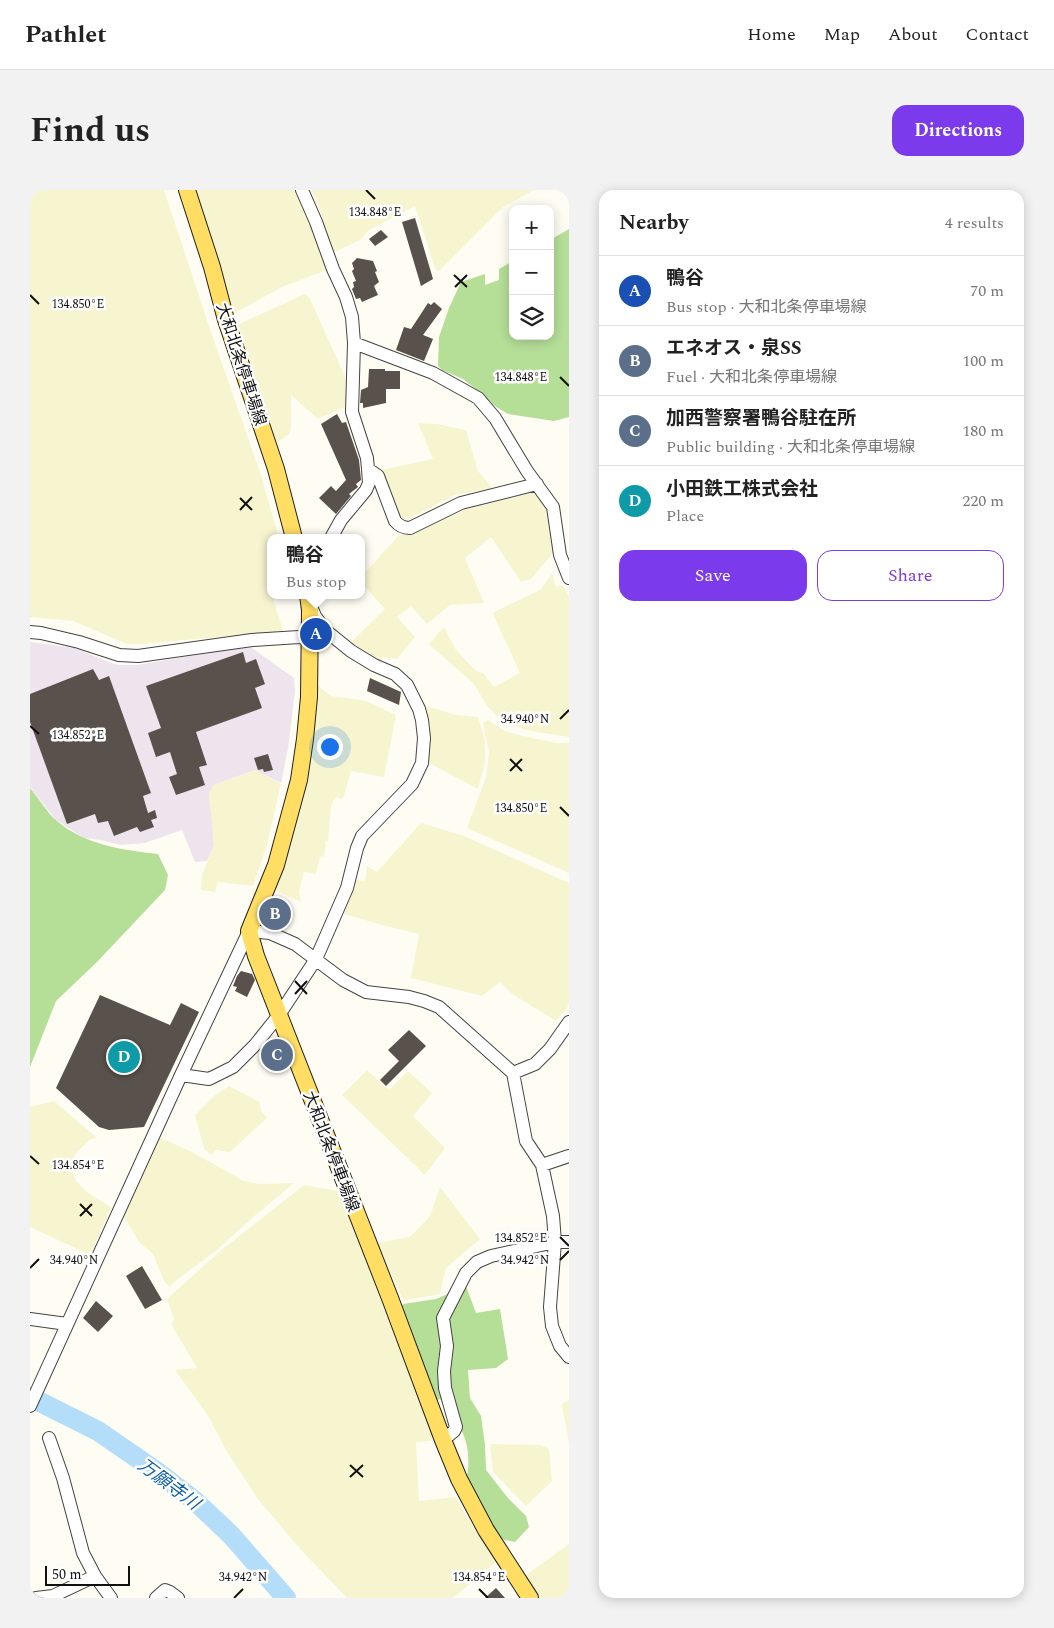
<!DOCTYPE html>
<html lang="en">
<head>
<meta charset="utf-8">
<style>
	:root { --surface:#fff; --page:#f2f2f2; --text:#222; --muted:#767676; --line:#e0e0e0; --accent:#7c3aed }
	body { margin:0; font-family:Spectral,"Noto Sans JP",serif; background:var(--page); color:var(--text) }
	.controls { position:absolute; right:15px; top:15px; display:grid; overflow:hidden; border-radius:10px; box-shadow:0 2px 12px #0003 }
	.controls button { width:45px; height:45px; display:grid; place-items:center; padding:0; border:0; border-bottom:1px solid var(--line); background:var(--surface); color:var(--text); font:25px sans-serif }
	.scale { position:absolute; left:15px; bottom:12px; width:85px; box-sizing:border-box; padding-left:5px; border:2px solid #101010; border-top:0; font-size:14px; line-height:18px; white-space:nowrap; color:#101010; -webkit-text-stroke:4px #fff; paint-order:stroke }
	.you { position:absolute; left:299px; top:556px; width:18px; height:18px; margin:-12px; border:4px solid #fff; border-radius:50%; background:#1a73e8; box-shadow:0 0 0 8px #1a73e833 }
	.badge { display:grid; place-items:center; width:32px; height:32px; border-radius:50%; background:var(--accent); color:#fff; font-size:16px; font-weight:700 }
	.pin { position:absolute; translate:-50% -50%; border:2px solid #fff; box-shadow:0 1px 5px #0006 }
	.popup { position:absolute; left:237px; top:344px; width:98px; height:65px; box-sizing:border-box; display:grid; place-content:center; border-radius:10px; background:var(--surface); filter:drop-shadow(0 1px 4px #0005); font-size:16px; white-space:nowrap; color:var(--muted) }
	.popup b { font-size:19px; color:var(--text) }
	.popup::after { content:''; position:absolute; left:50%; top:100%; margin-left:-10px; border:10px solid transparent; border-top-color:var(--surface) }
	.list { margin:0; padding:0; list-style:none }
	h2 { display:flex; justify-content:space-between; align-items:center; height:65px; margin:0; padding:0 20px; font-size:21px }
	h2 small { font-size:16px; font-weight:400; color:var(--muted) }
	.list li { display:grid; grid-template-columns:32px 1fr auto; gap:15px; align-items:center; box-sizing:border-box; height:70px; padding:0 20px; border-top:1px solid var(--line) }
	.list b { display:block; font-size:19px; white-space:nowrap }
	.list p { margin:0; font-size:16px; white-space:nowrap; color:var(--muted) }
	.list em { font-size:16px; font-style:normal; color:var(--muted) }
	.actions { display:flex; gap:10px; padding:15px 20px }
	.actions a { flex:1; padding:11px 0; border:1px solid var(--accent); border-radius:15px; text-align:center; font-size:18px; color:var(--accent) }
	.actions .main { background:var(--accent); color:#fff }
	.icon { flex:none; width:28px; height:28px; fill:none; stroke:currentColor; stroke-width:2; stroke-linecap:round; stroke-linejoin:round }
	.map { position:relative; flex:none; width:539px; height:1408px; overflow:hidden; border-radius:15px }
	header { display:flex; align-items:center; gap:30px; box-sizing:border-box; height:70px; padding:0 25px; background:var(--surface); border-bottom:1px solid var(--line) }
	header strong { font-size:24px }
	nav { display:flex; gap:28px; margin-inline-start:auto; font-size:18px }
	.intro { display:flex; align-items:center; justify-content:space-between; box-sizing:border-box; height:120px; padding:0 30px }
	h1 { margin:0; font-size:35px }
	.button { padding:12px 22px; border-radius:15px; background:var(--accent); color:#fff; font-size:18px; font-weight:700 }
	main { display:flex; gap:30px; padding:0 30px }
	aside { flex:1; background:var(--surface); border-radius:15px; box-shadow:0 2px 12px #0003 }
	.map>svg:first-child { display:block }
	.industrial { fill:#eee4ee }
	.farmland { fill:#f7f5d0 }
	.forest { fill:#b5de97 }
	.lines { fill:none; stroke-linecap:round; stroke-linejoin:round }
	.river { stroke:#b4ddf9; stroke-width:20 }
	.building { fill:#59514b }
	.minor-casing { stroke:#434343; stroke-width:14 }
	.major-casing { stroke:#212121; stroke-width:18 }
	.minor { stroke:#fff; stroke-width:12 }
	.major { stroke:#ffde63; stroke-width:16 }
	.ticks { fill:none; stroke:#101010; stroke-width:2 }
	.labels { text-anchor:middle; stroke-width:5; stroke-linejoin:round; paint-order:stroke }
	.street-label { font-size:16px; fill:#101010; stroke:#fff }
	.water-label { font-size:18px; font-style:italic; fill:#1162aa; stroke:#fff }
	.ticks-label { font-size:12px; text-anchor:middle; fill:#101010; stroke:#fff; stroke-width:5; stroke-linejoin:round; paint-order:stroke }
</style>
</head>
<body>
<header>
<strong>Pathlet</strong>
<nav><a>Home</a><a>Map</a><a>About</a><a>Contact</a></nav>
</header>
<div class="intro"><h1>Find us</h1><a class="button">Directions</a></div>
<main>
<div class="map">
<svg width="539" height="1408" viewBox="0 0 539 1408">
	<rect width="100%" height="100%" fill="#fffdf3"/>
	<path class="industrial" d="M0,452l45,6 36,15 8,2h18l112,-19 45,32 1,13 -7,58 -7,34 -26,-13 -41,15 -5,9 4,31 1,21 -7,15 -12,1 -13,-32 -37,13 -24,2 -21,-5 -16,-2 -28,-18 -26,-33z"/>
	<path class="farmland" d="M0,0h134l45,136 52,149 18,63h-8v51h-1l13,42 -141,13h-15l-54,-23 -43,-4z
		M161,0h101l3,1 16,25 18,53 -47,18 -49,27z
		M281,0h223l-31,17 -63,63 -4,1 -21,-65 -46,24 -9,10 -25,12 -2,-2 -18,-54z
		M275,104l5,5 38,84 -2,24 -28,12 -27,-24v33l-2,6 -13,10 -39,-119z
		M388,233l19,1 29,6 12,41 14,17 -37,7 -45,23 -9,2 -21,-50 53,-11z
		M504,302l14,16 6,44 -23,27 -10,3 -30,-45 -26,21 19,45 -34,2 -23,19 -16,-18 -14,11 18,20 -18,22 -14,-2 -4,7 -30,-20 36,-35 -24,-27v-5l38,-42 17,-3 51,-23z
		M522,384l4,13 6,-2 7,11v141l-44,-7 -17,-7 -12,-8 -9,-9 -13,-22 -45,-40 15,-17 12,23 20,21 7,2 11,14 26,-14 -27,-59 3,-3 44,-21z
		M286,494l15,12 35,5 30,14 -12,62 -33,-6 -8,28 -8,-2 -4,9 -3,36 -2,-1 -2,16 -4,-1 -4,18 -12,-2 -5,19 2,11 -27,-12 31,-109 10,-51z
		M392,515l35,10 21,2 7,23v22l-7,27 -53,-28z
		M458,530l17,11 14,4 37,8h13v130l-102,-45 19,-51 3,-24 -6,-30z
		M225,580l26,14 -14,61 -14,41 -35,-4 -3,10 -14,-2 1,-16 12,-28 -5,-52 5,-9z
		M391,633l43,13 105,47v120l-2,5 -11,13 -44,-27 -12,-12 -18,14 -71,-18 8,-44 -37,-9 -38,-11 12,-34 9,1 2,-15 10,6z
		M337,880l22,20 19,-19 24,22 -19,23 32,32 -20,27 -83,-80z
		M199,896l31,16 1,9 6,7 -37,34 -14,-2 -4,5 -8,-6 -9,-34 19,-19z
		M24,911l43,37 -8,2 -13,13 -5,13 5,15 12,12 23,14 -21,48 -60,-28v-120z
		M129,948l11,4 24,11 50,28 16,3 34,-1 -43,36 -33,30 -45,34 -3,4 -6,-6 -11,-27 -14,-12 -15,-25z
		M274,995l40,7 88,235v14l-16,1 3,59 36,-4 41,65 -43,36h-106l-46,-48 -43,-51 -32,-49 -19,-36 -32,-44 22,-2 -26,-44 3,-5 -7,-20 52,-47z
		M410,997l40,52 -34,29 -6,26 -36,7 -27,-58 33,-6 20,-21z
		M539,1210v44l-7,-40z
		M460,1254l50,1 9,4 3,32 -26,25 -33,-34z
		M539,1354v54h-33l-14,-20z"/>
	<path class="forest" d="M539,39v188l-15,4 -46,-7 -13,-8 -14,-13 -18,-14 -21,-9 -4,-4 1,-29 10,-29 12,-26 24,-8v11l14,-5v-11l14,-8v75h37v-96z
		M0,598c8,9 18,26 27,33 28,24 66,29 101,33l10,21 -3,15 -68,72 -41,39 -26,66z
		M436,1096l10,27 24,-4 8,50 -12,9 -28,2 2,28 11,18 4,29 1,25 22,28 18,18 3,11 -14,15 -19,-4 -31,-56c6,-15 4,-40 -5,-54 -6,-10 -14,-19 -20,-29l-7,2 -34,-92 4,-5 33,-5z"/>
	<g class="lines">
		<path class="river" d="M0,1207l68,34 58,40 39,30 36,34 55,63"/>
	</g>
	<path class="building" d="M385,28l18,61 -12,7 -19,-64z
		M351,40l7,7 -13,9 -6,-7z
		M327,68l16,3 4,10 -2,1 4,10 -5,4 4,9 -16,7 -2,-4 -4,1 -4,-10 2,-2 -1,-5 3,-1 -4,-10 2,-2 -2,-6z
		M404,112l8,7 -19,26 10,4 -9,22 -28,-11 8,-23 7,2 17,-26 3,2z
		M339,179h16v2h15v18h-14v14l-23,5v-5h-3l1,-13 7,-3z
		M307,224l5,9 4,-1 13,38 2,20 -5,4 2,3 -9,7 2,2 -15,18 -17,-16 12,-12 5,5 10,-11 -25,-56z
		M213,462l3,11 10,-4 9,25 -10,4 7,20 -66,24 11,33 -8,2 6,18 -29,10 -7,-18 8,-3 -7,-22 -14,5 -8,-24 13,-5 -15,-42z
		M63,479l6,11 10,-4 42,117 -8,3 5,17 7,-3 2,8 -6,2 3,7 -14,5 -3,-5 -23,9 -6,-15 -10,2 -3,-9 -28,10 -37,-102v-28z
		M340,488l31,14 -2,13 -32,-14z
		M238,564l5,16 -9,2 -1,-3 -5,1 -4,-12z
		M211,781l11,3 3,6 -8,17 -12,-6 2,-4 -4,-1 4,-10z
		M70,805l70,30 11,-22 18,9 -55,115 -35,3 -10,-3 -43,-39z
		M379,840l17,16 -40,40 -6,-6 19,-19 -11,-11z
		M112,1076l20,34 -17,9 -19,-33z
		M66,1111l17,15 -15,16 -15,-14z
		M466,1398l9,10h-20z"/>
	<g class="lines">
		<defs>
			<path id="minor" d="M272,0l14,32 17,47 13,28 6,20 2,26 -2,69 15,46 1,11 1,14 -3,7 -25,30 -10,18
				M324,153l79,30 45,25 17,20 32,53 26,36 7,48 9,23
				M338,279l10,7 17,45c4,5 8,7 15,7l51,-25 76,-19
				M0,442l11,1 38,9 40,13 19,1 114,-16 47,-3 11,1
				M483,883l22,-9 15,-15 19,-27
				M151,885l28,4 24,-12 22,-22 24,-30 37,-56 31,-71 10,-40 5,-12 50,-52 10,-21 2,-25 -2,-18 -3,-11 -12,-24 -12,-11 -21,-9 -23,-14 -26,-21 -10,-14 -2,-5 -3,-1
				M512,975l27,-9
				M0,1129l37,5
				M0,1216l151,-331 68,-144 21,2 25,11 48,36 23,12 43,5 15,4 15,6 74,66 13,68 16,24 11,51 2,26 -5,65 2,19 8,20 9,11
				M19,1248l14,40 20,75 12,23 16,22
				M413,1250l11,-9 2,-4 -11,-39 -1,-17 3,-25 -4,-28 23,-45 11,-11 14,-6 64,-14h14
				M6,1408l17,-2 42,-20
				M126,1408l9,-8 5,2 8,6"/>
			<path id="major" d="M157,0l25,77 14,53 50,149 18,69
				M278,405l2,15 -1,87 -4,42 -6,41 -23,85 -27,66 7,25 134,342 53,142 16,39 27,51 44,68"/>
		</defs>
		<use href="#minor" class="minor-casing"/>
		<use href="#major" class="major-casing"/>
		<use href="#minor" class="minor"/>
		<use href="#major" class="major"/>
	</g>
	<path class="ticks" d="M336,0l9,9M424,85l13,12M425,97l12,-12M0,105l9,9M530,187l9,9M210,308l12,12M210,320l12,-13M530,529l9,-9M0,536l9,8M480,569l12,12M480,581l12,-12M530,617l9,9M265,791l12,13M265,804l12,-13M0,966l9,8M50,1014l12,12M50,1026l12,-12M530,1047l9,9M530,1070l9,-9M0,1078l9,-9M320,1275l13,12M320,1287l13,-12M449,1399l9,9M204,1408l9,-9"/>
	<g class="labels">
		<g class="street-label">
			<text transform="translate(212 174) rotate(72)" y="6">大和北条停車場線</text>
			<text transform="translate(302 961) rotate(69)" y="6">大和北条停車場線</text>
		</g>
		<g class="water-label">
			<text transform="translate(139 1294) rotate(37)" y="6">万願寺川</text>
		</g>
	</g>
	<g class="ticks-label">
		<text x="345" y="26">134.848°E</text>
		<text x="48" y="118">134.850°E</text>
		<text x="491" y="191">134.848°E</text>
		<text x="495" y="533">34.940°N</text>
		<text x="48" y="549">134.852°E</text>
		<text x="491" y="622">134.850°E</text>
		<text x="48" y="979">134.854°E</text>
		<text x="491" y="1052">134.852°E</text>
		<text x="44" y="1074">34.940°N</text>
		<text x="495" y="1074">34.942°N</text>
		<text x="213" y="1391">34.942°N</text>
		<text x="449" y="1391">134.854°E</text>
	</g>
</svg>
<div class="controls">
<button>+</button>
<button>−</button>
<button><svg class="icon" aria-label="layers" viewBox="0 0 24 24"><path d="M12 4l9 5-9 5-9-5zM3 14l9 5 9-5"/></svg></button>
</div>
<div class="scale">50 m</div>
<div class="you"></div>
<div class="pin badge" style="left:286px;top:444px;background:#1a4fb4">A</div>
<div class="popup"><b>鴨谷</b>Bus stop</div>
<div class="pin badge" style="left:245px;top:724px;background:#5c6f8a">B</div>
<div class="pin badge" style="left:247px;top:865px;background:#5c6f8a">C</div>
<div class="pin badge" style="left:94px;top:867px;background:#0f9aa8">D</div>
</div>
<aside>
<h2>Nearby<small>4 results</small></h2>
<ul class="list">
<li><span class="badge" style="background:#1a4fb4">A</span><div><b>鴨谷</b><p>Bus stop · 大和北条停車場線</p></div><em>70 m</em></li>
<li><span class="badge" style="background:#5c6f8a">B</span><div><b>エネオス・泉SS</b><p>Fuel · 大和北条停車場線</p></div><em>100 m</em></li>
<li><span class="badge" style="background:#5c6f8a">C</span><div><b>加西警察署鴨谷駐在所</b><p>Public building · 大和北条停車場線</p></div><em>180 m</em></li>
<li><span class="badge" style="background:#0f9aa8">D</span><div><b>小田鉄工株式会社</b><p>Place</p></div><em>220 m</em></li>
</ul>
<div class="actions"><a class="main">Save</a><a>Share</a></div>
</aside>
</main>
</body>
</html>
